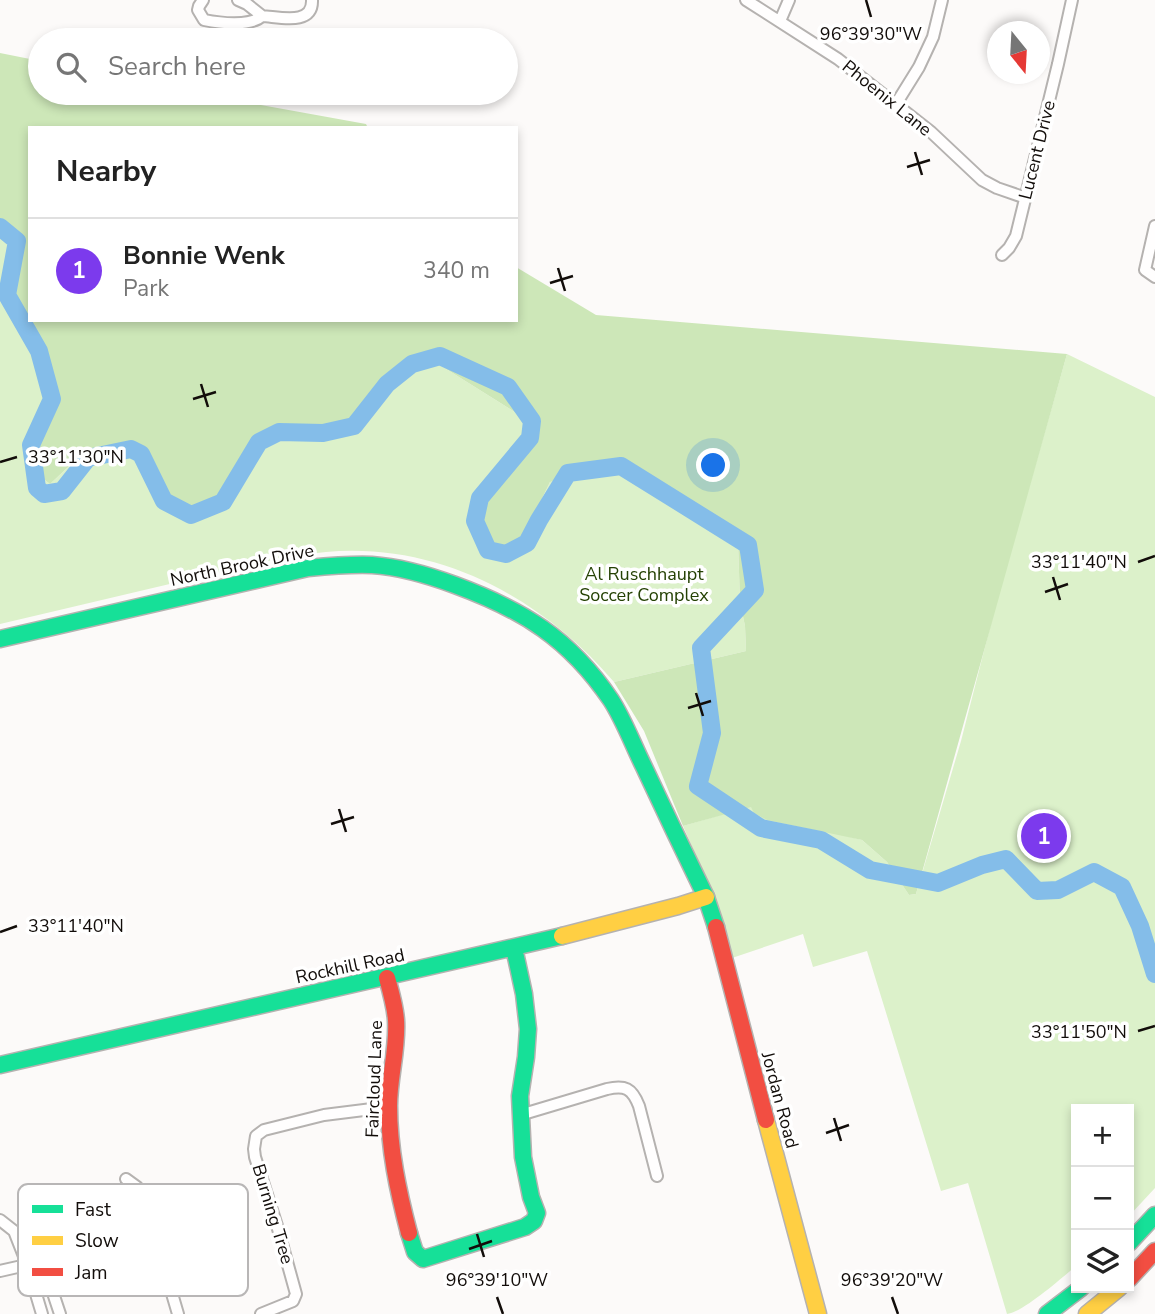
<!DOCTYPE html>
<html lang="en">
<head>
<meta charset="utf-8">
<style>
	:root { --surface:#fff; --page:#f6f6f6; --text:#222; --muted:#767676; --line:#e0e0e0; --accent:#7c3aed }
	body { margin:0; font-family:"Nunito Sans",sans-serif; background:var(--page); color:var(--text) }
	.controls { position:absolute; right:21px; bottom:21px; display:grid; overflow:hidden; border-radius:0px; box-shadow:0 4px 10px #0003 }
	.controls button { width:63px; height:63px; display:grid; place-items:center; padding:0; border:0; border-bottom:2px solid var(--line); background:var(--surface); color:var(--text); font:35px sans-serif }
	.compass { position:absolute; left:987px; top:21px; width:63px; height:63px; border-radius:50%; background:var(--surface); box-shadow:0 4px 10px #0003; rotate:162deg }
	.you { position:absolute; left:714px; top:466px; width:24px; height:24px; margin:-18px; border:5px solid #fff; border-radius:50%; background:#1a73e8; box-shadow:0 0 0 10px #1a73e833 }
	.badge { display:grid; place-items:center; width:46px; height:46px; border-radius:50%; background:var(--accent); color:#fff; font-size:23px; font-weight:700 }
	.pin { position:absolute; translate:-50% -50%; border:4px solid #fff; box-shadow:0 2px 7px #0006 }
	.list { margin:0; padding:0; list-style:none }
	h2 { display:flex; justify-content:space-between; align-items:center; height:91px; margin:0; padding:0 28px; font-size:30px }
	h2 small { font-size:23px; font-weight:400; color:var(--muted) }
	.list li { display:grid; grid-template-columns:46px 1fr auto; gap:21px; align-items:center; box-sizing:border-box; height:105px; padding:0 28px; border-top:2px solid var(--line) }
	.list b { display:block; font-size:26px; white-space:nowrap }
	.list p { margin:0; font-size:23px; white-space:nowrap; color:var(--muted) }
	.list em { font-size:23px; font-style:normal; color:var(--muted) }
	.icon { flex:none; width:38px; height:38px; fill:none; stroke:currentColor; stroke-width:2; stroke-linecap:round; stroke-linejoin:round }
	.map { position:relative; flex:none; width:1155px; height:1314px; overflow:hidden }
	.search { position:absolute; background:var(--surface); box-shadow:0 4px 10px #0003; left:28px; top:28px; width:490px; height:77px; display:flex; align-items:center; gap:18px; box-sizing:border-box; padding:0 24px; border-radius:38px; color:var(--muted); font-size:26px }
	.panel { position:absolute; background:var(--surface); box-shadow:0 4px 10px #0003; left:28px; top:126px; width:490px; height:196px; border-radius:0px }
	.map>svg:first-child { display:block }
	.green { fill:#dcf1ca }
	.forest { fill:#cde7b8 }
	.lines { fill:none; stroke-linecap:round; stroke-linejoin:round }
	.river { stroke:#84bde9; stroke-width:18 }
	.street-casing { stroke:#b5b2b0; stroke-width:14 }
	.fast-casing { stroke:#b5b2b0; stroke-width:19 }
	.slow-casing { stroke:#b5b2b0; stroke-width:19 }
	.jam-casing { stroke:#b5b2b0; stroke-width:19 }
	.street { stroke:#fffefe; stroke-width:10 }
	.fast { stroke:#16e098; stroke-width:16 }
	.slow { stroke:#ffcf43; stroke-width:16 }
	.jam { stroke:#f24e42; stroke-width:16 }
	.ticks { fill:none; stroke:#120d0a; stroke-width:2.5 }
	.labels { text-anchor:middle; stroke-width:7; stroke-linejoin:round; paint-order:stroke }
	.street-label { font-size:18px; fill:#120d0a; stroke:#fff }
	.park-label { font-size:18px; fill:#244103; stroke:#fff }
	.key { fill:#fff; stroke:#b8b6b6; stroke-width:2 }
	.key-label { font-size:19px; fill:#120d0a }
	.ticks-label { font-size:18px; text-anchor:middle; fill:#120d0a; stroke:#fff; stroke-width:7; stroke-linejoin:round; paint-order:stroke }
</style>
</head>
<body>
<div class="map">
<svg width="1155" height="1314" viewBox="0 0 1155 1314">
	<rect width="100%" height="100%" fill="#fcfaf9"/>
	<path class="green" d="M0,232l19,15 -8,48 40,93 -21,41 -1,39 21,16 31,-29 54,-1 9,14 5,23 63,21 64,-88 82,4 36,-47 33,-24 102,64 -3,21 -51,58 45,44 30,-62 59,-11 29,5 22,10 26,22 52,34 2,60 5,24 1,25 -132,31c-72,-84 -175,-140 -288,-130 -46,4 -91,17 -135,27 -64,15 -127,30 -191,45z
		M1067,354l88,43v791l-26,28v-107h-53v157c-13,11 -54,47 -69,48l-39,-131 -27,8 -74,-240 -54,16 -10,-33 -71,24 -15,-54 -34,-78 68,-20 80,26 31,8 25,22 22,33 7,-1 45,-153 35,-137z"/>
	<path class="forest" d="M0,53l40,8v32h155l171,31 2,4h-338v192h486v-53l80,48 471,39 -151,540 -7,1 -22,-33 -25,-22 -95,-20 -13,-7 -3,-6 -68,19 -39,-95 -30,-49 132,-31 -1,-25 -5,-24 -2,-60 -52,-34 -26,-22 -22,-10 -29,-5 -59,11 -30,62 -18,4 -19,-11 -8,-37 51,-58 3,-21 -102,-64 -33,24 -36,47 -82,-4 -64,88 -49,-3 -14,-18 -5,-23 -9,-14 -54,1 -31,29 -21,-16 1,-39 21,-41 -40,-93 8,-48 -19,-15z"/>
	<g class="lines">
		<path class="river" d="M0,227l17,14 -10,54 32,56 13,48 -21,46 6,43 7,6 18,-3 26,-33 43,-9 10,5 23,47 27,14 32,-13 36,-60 20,-10 44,1 31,-7 33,-42 25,-20 28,-8 68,31 24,34 -2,17 -50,60 -5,23 13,29 18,4 21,-11 12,-23 29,-47 53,-7 127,79 7,45 -54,58 11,85 -14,53 63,42 60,12 49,30 68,13 44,-18 24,-6 31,32 21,-1 36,-18 28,15 18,39 15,48"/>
		<defs>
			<path id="street" d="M203,0l-4,6 -1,4 6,10c15,3 46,7 58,-4l-15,-12 -9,-4
				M746,0l92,59 93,73 51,48 15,8 29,10
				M262,16c18,1 51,10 50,-16
				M780,21l9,-21
				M896,104l23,-37 14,-30 9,-37
				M1155,226l-10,44 10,7
				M1002,255l7,-7 7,-12 42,-172 14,-64
				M520,1115l87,-26c18,-4 25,-1 32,17l18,70
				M126,1179l11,8 8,15 33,112
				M0,1220l14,11 14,9 14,20 18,54
				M14,1231l13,33 15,50
				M0,1271l31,-7
				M261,1314l32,-13 3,-7 -18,-65 -23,-72 -1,-8 2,-13 8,-6 60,-15 64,-8"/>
			<path id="fast" d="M0,639l308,-71c21,-2 43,-4 64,-3 29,2 56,10 83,20 68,25 114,53 156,115 13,20 22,45 33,67 20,43 41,87 62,130l10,30
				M0,1065l562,-129
				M409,1233l6,19 8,7 102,-32 9,-6 3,-8 -6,-16 -8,-40 -3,-61 6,-39 2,-28 -4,-35 -10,-46
				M1129,1243l26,-28
				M1047,1314l34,-26"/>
			<path id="slow" d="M562,936l116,-30 28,-9
				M766,1120l52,194
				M1087,1314l32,-26"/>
			<path id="jam" d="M716,927l50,193
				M387,978c4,14 8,28 9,42 2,29 -7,57 -7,86 0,43 9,85 20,127
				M1129,1279l26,-28"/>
		</defs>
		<use href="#street" class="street-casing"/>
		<use href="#fast" class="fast-casing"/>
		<use href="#slow" class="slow-casing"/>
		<use href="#jam" class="jam-casing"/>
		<use href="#street" class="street"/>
		<use href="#fast" class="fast"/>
		<use href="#slow" class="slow"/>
		<use href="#jam" class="jam"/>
	</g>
	<path class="ticks" d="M866,0l5,17M915,152l7,23M907,167l23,-7M558,268l7,23M550,283l23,-7M201,384l7,23M193,399l23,-7M0,462l17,-5M1138,562l17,-6M1053,577l7,23M1045,592l23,-8M696,693l7,23M688,708l23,-7M339,809l7,23M331,824l23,-7M0,932l17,-6M1138,1031l17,-5M834,1118l7,23M826,1133l23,-8M477,1234l7,23M469,1249l23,-8M497,1297l6,17M892,1297l6,17"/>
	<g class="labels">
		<g class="street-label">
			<text transform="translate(887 98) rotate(39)" y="6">Phoenix Lane</text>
			<text transform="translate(1037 150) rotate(-76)" y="6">Lucent Drive</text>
			<text transform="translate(242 565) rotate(-12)" y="6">North Brook Drive</text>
			<text transform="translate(350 966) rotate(-12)" y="6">Rockhill Road</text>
			<text transform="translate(374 1079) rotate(-88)" y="6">Faircloud Lane</text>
			<text transform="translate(780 1100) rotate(75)" y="6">Jordan Road</text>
			<text transform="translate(273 1214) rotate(73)" y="6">Burning Tree</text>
		</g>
		<g class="park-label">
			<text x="644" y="580">Al Ruschhaupt<tspan x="644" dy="21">Soccer Complex</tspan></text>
		</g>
	</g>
	<rect x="18" y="1184" width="230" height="112" rx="10" class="key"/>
	<rect x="32" y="1205" width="31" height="8" fill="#16e098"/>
	<rect x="32" y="1236" width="31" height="9" fill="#ffcf43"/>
	<rect x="32" y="1268" width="31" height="8" fill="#f24e42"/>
	<g class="key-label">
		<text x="75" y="1216">Fast</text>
		<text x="75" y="1247">Slow</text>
		<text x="75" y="1279">Jam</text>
	</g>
	<g class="ticks-label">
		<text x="871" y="40">96°39'30"W</text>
		<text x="76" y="463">33°11'30"N</text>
		<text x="1079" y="568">33°11'40"N</text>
		<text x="76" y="932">33°11'40"N</text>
		<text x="1079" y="1038">33°11'50"N</text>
		<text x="497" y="1286">96°39'10"W</text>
		<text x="892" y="1286">96°39'20"W</text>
	</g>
</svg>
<div class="controls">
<button>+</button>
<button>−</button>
<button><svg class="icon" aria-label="layers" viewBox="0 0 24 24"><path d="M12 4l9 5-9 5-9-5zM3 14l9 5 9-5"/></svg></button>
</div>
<svg class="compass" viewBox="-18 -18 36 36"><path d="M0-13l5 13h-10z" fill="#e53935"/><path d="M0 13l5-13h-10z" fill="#767676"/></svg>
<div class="you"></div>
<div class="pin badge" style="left:1044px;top:836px">1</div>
<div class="search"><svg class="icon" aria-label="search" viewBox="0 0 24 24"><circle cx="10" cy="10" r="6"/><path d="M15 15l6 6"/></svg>Search here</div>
<section class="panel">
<h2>Nearby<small></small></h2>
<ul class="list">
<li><span class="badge">1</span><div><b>Bonnie Wenk</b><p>Park</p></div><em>340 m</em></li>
</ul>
</section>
</div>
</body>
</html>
